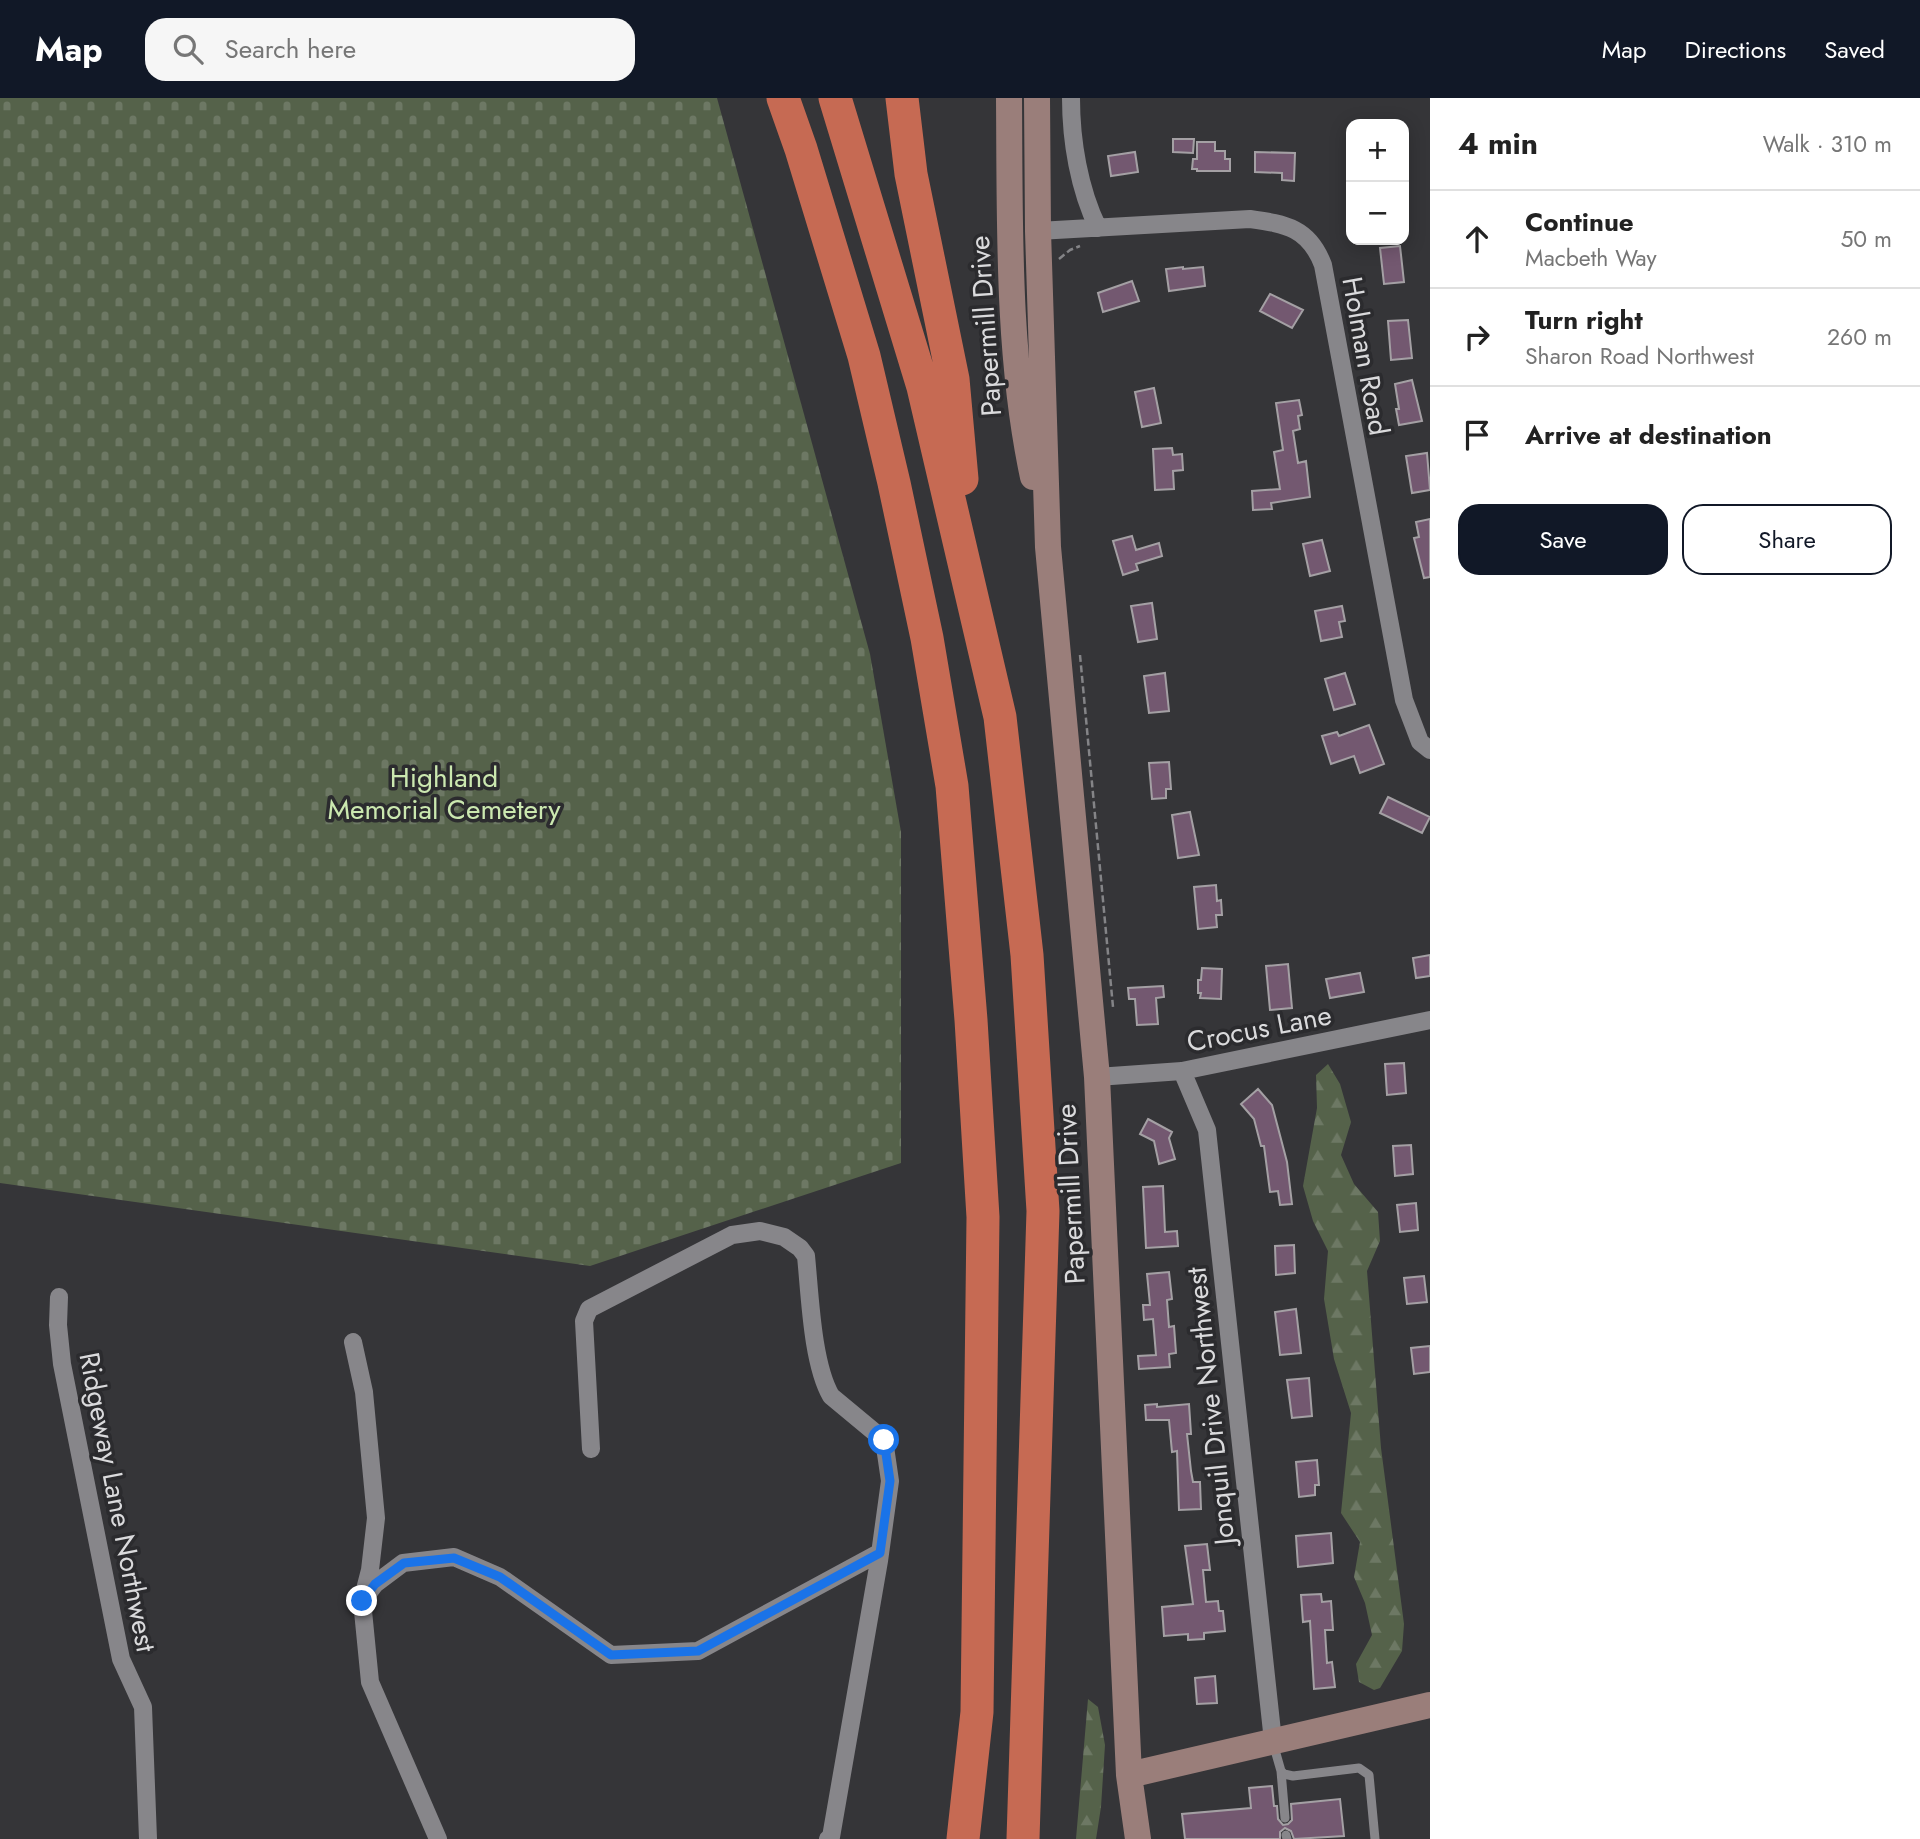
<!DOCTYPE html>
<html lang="en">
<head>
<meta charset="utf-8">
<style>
	:root { --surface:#fff; --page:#f6f6f6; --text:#222; --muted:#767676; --line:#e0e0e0; --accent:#111827 }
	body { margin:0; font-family:Jost,sans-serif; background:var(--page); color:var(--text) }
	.controls { position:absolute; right:21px; top:21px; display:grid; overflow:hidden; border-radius:14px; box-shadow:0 4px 18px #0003 }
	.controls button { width:63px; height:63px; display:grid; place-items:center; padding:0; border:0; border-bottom:2px solid var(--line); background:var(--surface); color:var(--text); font:35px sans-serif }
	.stop { position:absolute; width:21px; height:21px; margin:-16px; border:5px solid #1a73e8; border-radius:50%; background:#fff }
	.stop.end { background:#1a73e8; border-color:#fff; box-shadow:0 2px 7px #0008 }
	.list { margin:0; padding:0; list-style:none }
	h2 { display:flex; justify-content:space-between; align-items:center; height:91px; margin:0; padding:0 28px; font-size:30px }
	h2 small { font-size:23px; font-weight:400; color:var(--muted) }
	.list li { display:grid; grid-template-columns:46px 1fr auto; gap:21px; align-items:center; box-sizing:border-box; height:98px; padding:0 28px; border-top:2px solid var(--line) }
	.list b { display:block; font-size:26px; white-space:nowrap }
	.list p { margin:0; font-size:23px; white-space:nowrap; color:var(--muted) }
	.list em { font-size:23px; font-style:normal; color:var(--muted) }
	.actions { display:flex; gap:14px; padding:21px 28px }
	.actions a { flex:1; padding:16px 0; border:2px solid var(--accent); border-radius:21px; text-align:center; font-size:24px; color:var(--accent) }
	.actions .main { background:var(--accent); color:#fff }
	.icon { flex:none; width:38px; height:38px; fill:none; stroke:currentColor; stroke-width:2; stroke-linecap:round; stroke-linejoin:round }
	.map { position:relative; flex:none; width:1430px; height:1741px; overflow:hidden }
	header { display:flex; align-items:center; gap:42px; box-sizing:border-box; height:98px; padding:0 35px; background:var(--accent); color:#fff }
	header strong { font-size:33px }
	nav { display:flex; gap:38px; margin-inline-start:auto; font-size:24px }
	.search { width:490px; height:63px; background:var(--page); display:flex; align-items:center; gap:18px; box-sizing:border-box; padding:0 24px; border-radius:21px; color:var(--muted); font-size:26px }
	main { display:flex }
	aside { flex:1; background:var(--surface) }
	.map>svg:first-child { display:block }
	.forest { fill:url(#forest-firs) }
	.cemetery { fill:url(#cemetery-stones) }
	.building { fill:#735870; stroke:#a4a0a4; stroke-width:2 }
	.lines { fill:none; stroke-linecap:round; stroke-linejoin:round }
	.path { stroke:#848487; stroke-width:2.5; stroke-dasharray:7 3.5; stroke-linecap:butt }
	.lane { stroke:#87868a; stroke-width:9 }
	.street { stroke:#87868a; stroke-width:18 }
	.secondary { stroke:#9a7e7a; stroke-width:26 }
	.highway { stroke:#c66a53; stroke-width:33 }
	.route { stroke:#1a73e8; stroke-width:9 }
	.labels { text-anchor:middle; stroke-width:7; stroke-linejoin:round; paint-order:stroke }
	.street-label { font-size:28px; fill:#dadadc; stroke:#2b2b2e }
	.park-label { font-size:28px; fill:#cbe8b0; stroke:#2b2b2e }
</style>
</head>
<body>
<header>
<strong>Map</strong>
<div class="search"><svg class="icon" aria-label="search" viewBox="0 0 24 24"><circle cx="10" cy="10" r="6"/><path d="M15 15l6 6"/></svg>Search here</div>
<nav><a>Map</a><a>Directions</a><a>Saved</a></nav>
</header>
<main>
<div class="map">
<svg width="1430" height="1741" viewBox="0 0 1430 1741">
	<defs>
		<pattern id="forest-firs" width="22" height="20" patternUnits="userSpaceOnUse" patternTransform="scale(1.75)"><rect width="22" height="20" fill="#55624a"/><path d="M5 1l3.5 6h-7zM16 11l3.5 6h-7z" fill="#6d7864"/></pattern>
		<pattern id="cemetery-stones" width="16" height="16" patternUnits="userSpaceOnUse" patternTransform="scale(1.75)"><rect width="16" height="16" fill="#55624a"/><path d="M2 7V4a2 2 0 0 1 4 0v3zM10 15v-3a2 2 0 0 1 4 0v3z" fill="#6d7864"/></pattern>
	</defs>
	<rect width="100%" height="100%" fill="#353538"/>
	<path class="forest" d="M1328,966l12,20 11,38 -10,33 13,29 24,28 2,29 -13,30 14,177 23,176 -2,27 -22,37 -6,2 -15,-8 -3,-18 16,-29 -7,-32 -11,-26 6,-35 -19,-29 10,-100 -17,-54 -10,-60 4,-48 -15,-30 -10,-35 14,-78 -1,-33z
		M1088,1601l10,8 7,38 -4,62 -5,32h-20z"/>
	<path class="cemetery" d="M0,0h717l153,556 31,178v331l-311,103 -590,-83z"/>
	<path class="building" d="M1173,41h21l-1,14 -20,-1z
		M1197,44h18v9h10v8h5v12h-33v-2h-5l1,-10h4z
		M1135,54l3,20 -27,4 -3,-20z
		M1255,54l40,1 -1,28 -12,-1v-7l-27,-1z
		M1400,148l4,36 -20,2 -4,-36z
		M1183,169v2l20,-2 2,19 -36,5 -3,-22z
		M1132,183l7,20 -36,11 -5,-19z
		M1270,196l33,16 -11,18 -32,-17z
		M1408,222l4,38 -21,2 -3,-39z
		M1412,282l10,41 -23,4 -3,-16h3l-4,-25z
		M1154,290l7,35 -19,4 -7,-35z
		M1299,302l3,15 -4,1 2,13 -7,2 5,32 8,-2 4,36 -39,6 1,6 -19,1 -1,-19 28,-2 -6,-37 9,-2 -7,-47z
		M1172,350l1,7 9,-1 1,16 -10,1 1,18 -19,1 -2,-41z
		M1427,355l3,37 -18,3 -6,-37z
		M1430,421v58l-6,1 -10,-40 5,-1 -3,-15z
		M1132,438l4,14 23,-7 3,13 -26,8 2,6 -15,5 -10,-34z
		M1322,442l8,31 -20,5 -7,-32z
		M1152,505l5,36 -19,3 -7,-36z
		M1342,508l3,15 -6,1 3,15 -21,4 -6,-30z
		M1165,575l4,38 -20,2 -5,-37z
		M1345,575l10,31 -21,6 -9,-31z
		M1369,627l15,39 -24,9 -6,-17 -23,8 -9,-28 15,-4 2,4z
		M1169,664l2,27h-5v9l-14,1 -3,-36z
		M1388,699l42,20 -8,16 -42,-20z
		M1190,714l9,43 -21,3 -6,-43z
		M1216,787l1,16 4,-1 1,15h-6l1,12 -19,2 -4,-42z
		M1430,857v21l-14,2 -3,-20z
		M1288,866l4,44 -22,2 -4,-44z
		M1202,870l20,1 -1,30 -21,-1 1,-5h-3v-13h3z
		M1360,875l4,19 -34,6 -4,-19z
		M1163,888l1,11 -8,1 2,26 -21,1 -2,-26h-6l-1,-11z
		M1404,965l2,30 -19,2 -2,-31z
		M1258,991l14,16 15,57 5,42 -12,1 -2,-14 -8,1 -6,-46h-3l-7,-27 -13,-15z
		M1148,1021l24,13 -3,6 6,21 -16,5 -5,-23 -14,-7z
		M1411,1047l2,29 -18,2 -2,-30z
		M1163,1088l2,46 12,-1 1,15 -32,2 -3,-61z
		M1416,1105l2,27 -18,2 -3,-27z
		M1294,1147l1,28 -19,2 -1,-29z
		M1169,1174l3,27 -5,1 2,27 5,-1 2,27 -7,1 1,13 -31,2 -1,-13 18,-1 -3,-36 -9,1 -1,-15h7l-3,-31z
		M1424,1178l3,26 -20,2 -3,-26z
		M1296,1211l5,44 -21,2 -5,-43z
		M1430,1248v26l-16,2 -3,-26z
		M1309,1280l3,38 -20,2 -5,-38z
		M1157,1306v3l32,-3 2,30h-4l4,37 2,11h7l1,27 -22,1 -2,-59 -5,1 -3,-32h-23l-1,-15z
		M1317,1362l2,25h-4v10l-16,2 -3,-35z
		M1331,1435l2,30 -35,4 -2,-31z
		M1207,1446l3,26h-7l3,32 12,-1 1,10h4l2,20 -21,2v6l-16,1v-6l-24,2 -2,-29 31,-3 -8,-58z
		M1321,1496l1,8 9,-1 2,29h-8l2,33 5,-1 3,25 -21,2 -4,-68 -7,1 -2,-27z
		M1215,1578l2,27 -20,1 -2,-26z
		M1272,1688l2,20h3l1,13 5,6 5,-1 4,-4 -1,-16 49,-5 4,37 -50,3 -3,-8 -6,-3 -5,4v7h-95l-3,-25 69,-6 -2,-20z"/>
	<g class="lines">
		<path class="path" d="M1059,161l11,-9 10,-4
			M1080,557l33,352"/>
		<path class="lane" d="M1273,1645l8,28 3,3 9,2 66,-8 10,7 6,64
			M1281,1673l4,47
			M1286,1737l1,4"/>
		<path class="street" d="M1071,0c0,43 8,91 27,130
			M1038,133l212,-12c36,5 59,9 73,46l81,435 16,42 10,8
			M1182,973l25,59 66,611
			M1097,979l85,-6 248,-51
			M59,1199l-1,28 4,39 59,295 22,48 5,132
			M353,1244l11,50 12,126 -6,52 -8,31 8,81 68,157
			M591,1351l-7,-128 5,-12 143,-74 28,-4 24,6 16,11 6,8c4,39 6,107 25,140l53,44 6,41 -11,80 -48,276 -3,2
			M362,1503l13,-17 28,-21 51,-6 46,20 111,78 87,-4 181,-98"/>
		<path class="secondary" d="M1009,0c1,124 -2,258 24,379
			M1037,0l1,133 10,316 49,530 32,698 9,64
			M1129,1677l301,-70"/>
		<path class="highway" d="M783,0l18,51 63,207 30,127 33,155 25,148 19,234 12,197 -6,495 -14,127
			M835,0l88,289 77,330 27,238 16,256 -20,628
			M902,0l9,76 42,205 9,100"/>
	</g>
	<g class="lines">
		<path class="route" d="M362,1503l13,-17 29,-21 50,-5 46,19 111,78 87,-4 182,-98 10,-72 -6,-41"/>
	</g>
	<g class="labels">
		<g class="street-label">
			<text transform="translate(985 228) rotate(-94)" y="10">Papermill Drive</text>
			<text transform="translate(1366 258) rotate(80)" y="10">Holman Road</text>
			<text transform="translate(1259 930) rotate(-11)" y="10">Crocus Lane</text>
			<text transform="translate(1070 1096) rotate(-93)" y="10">Papermill Drive</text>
			<text transform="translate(1210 1308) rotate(-96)" y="10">Jonquil Drive Northwest</text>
			<text transform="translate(118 1404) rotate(79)" y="10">Ridgeway Lane Northwest</text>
		</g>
		<g class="park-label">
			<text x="444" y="689">Highland<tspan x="444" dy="32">Memorial Cemetery</tspan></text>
		</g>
	</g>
</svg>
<div class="controls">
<button>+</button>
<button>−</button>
</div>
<div class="stop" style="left:884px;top:1342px"></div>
<div class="stop end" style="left:362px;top:1503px"></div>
</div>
<aside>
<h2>4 min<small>Walk · 310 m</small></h2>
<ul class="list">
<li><svg class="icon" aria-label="ahead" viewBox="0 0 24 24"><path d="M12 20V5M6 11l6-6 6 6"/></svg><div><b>Continue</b><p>Macbeth Way</p></div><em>50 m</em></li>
<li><svg class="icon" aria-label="right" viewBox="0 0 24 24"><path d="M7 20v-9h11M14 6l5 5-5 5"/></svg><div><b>Turn right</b><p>Sharon Road Northwest</p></div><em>260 m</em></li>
<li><svg class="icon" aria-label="arrive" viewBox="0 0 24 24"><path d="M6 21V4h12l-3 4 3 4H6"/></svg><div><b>Arrive at destination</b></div></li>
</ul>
<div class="actions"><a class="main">Save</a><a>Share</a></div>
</aside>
</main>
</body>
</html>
